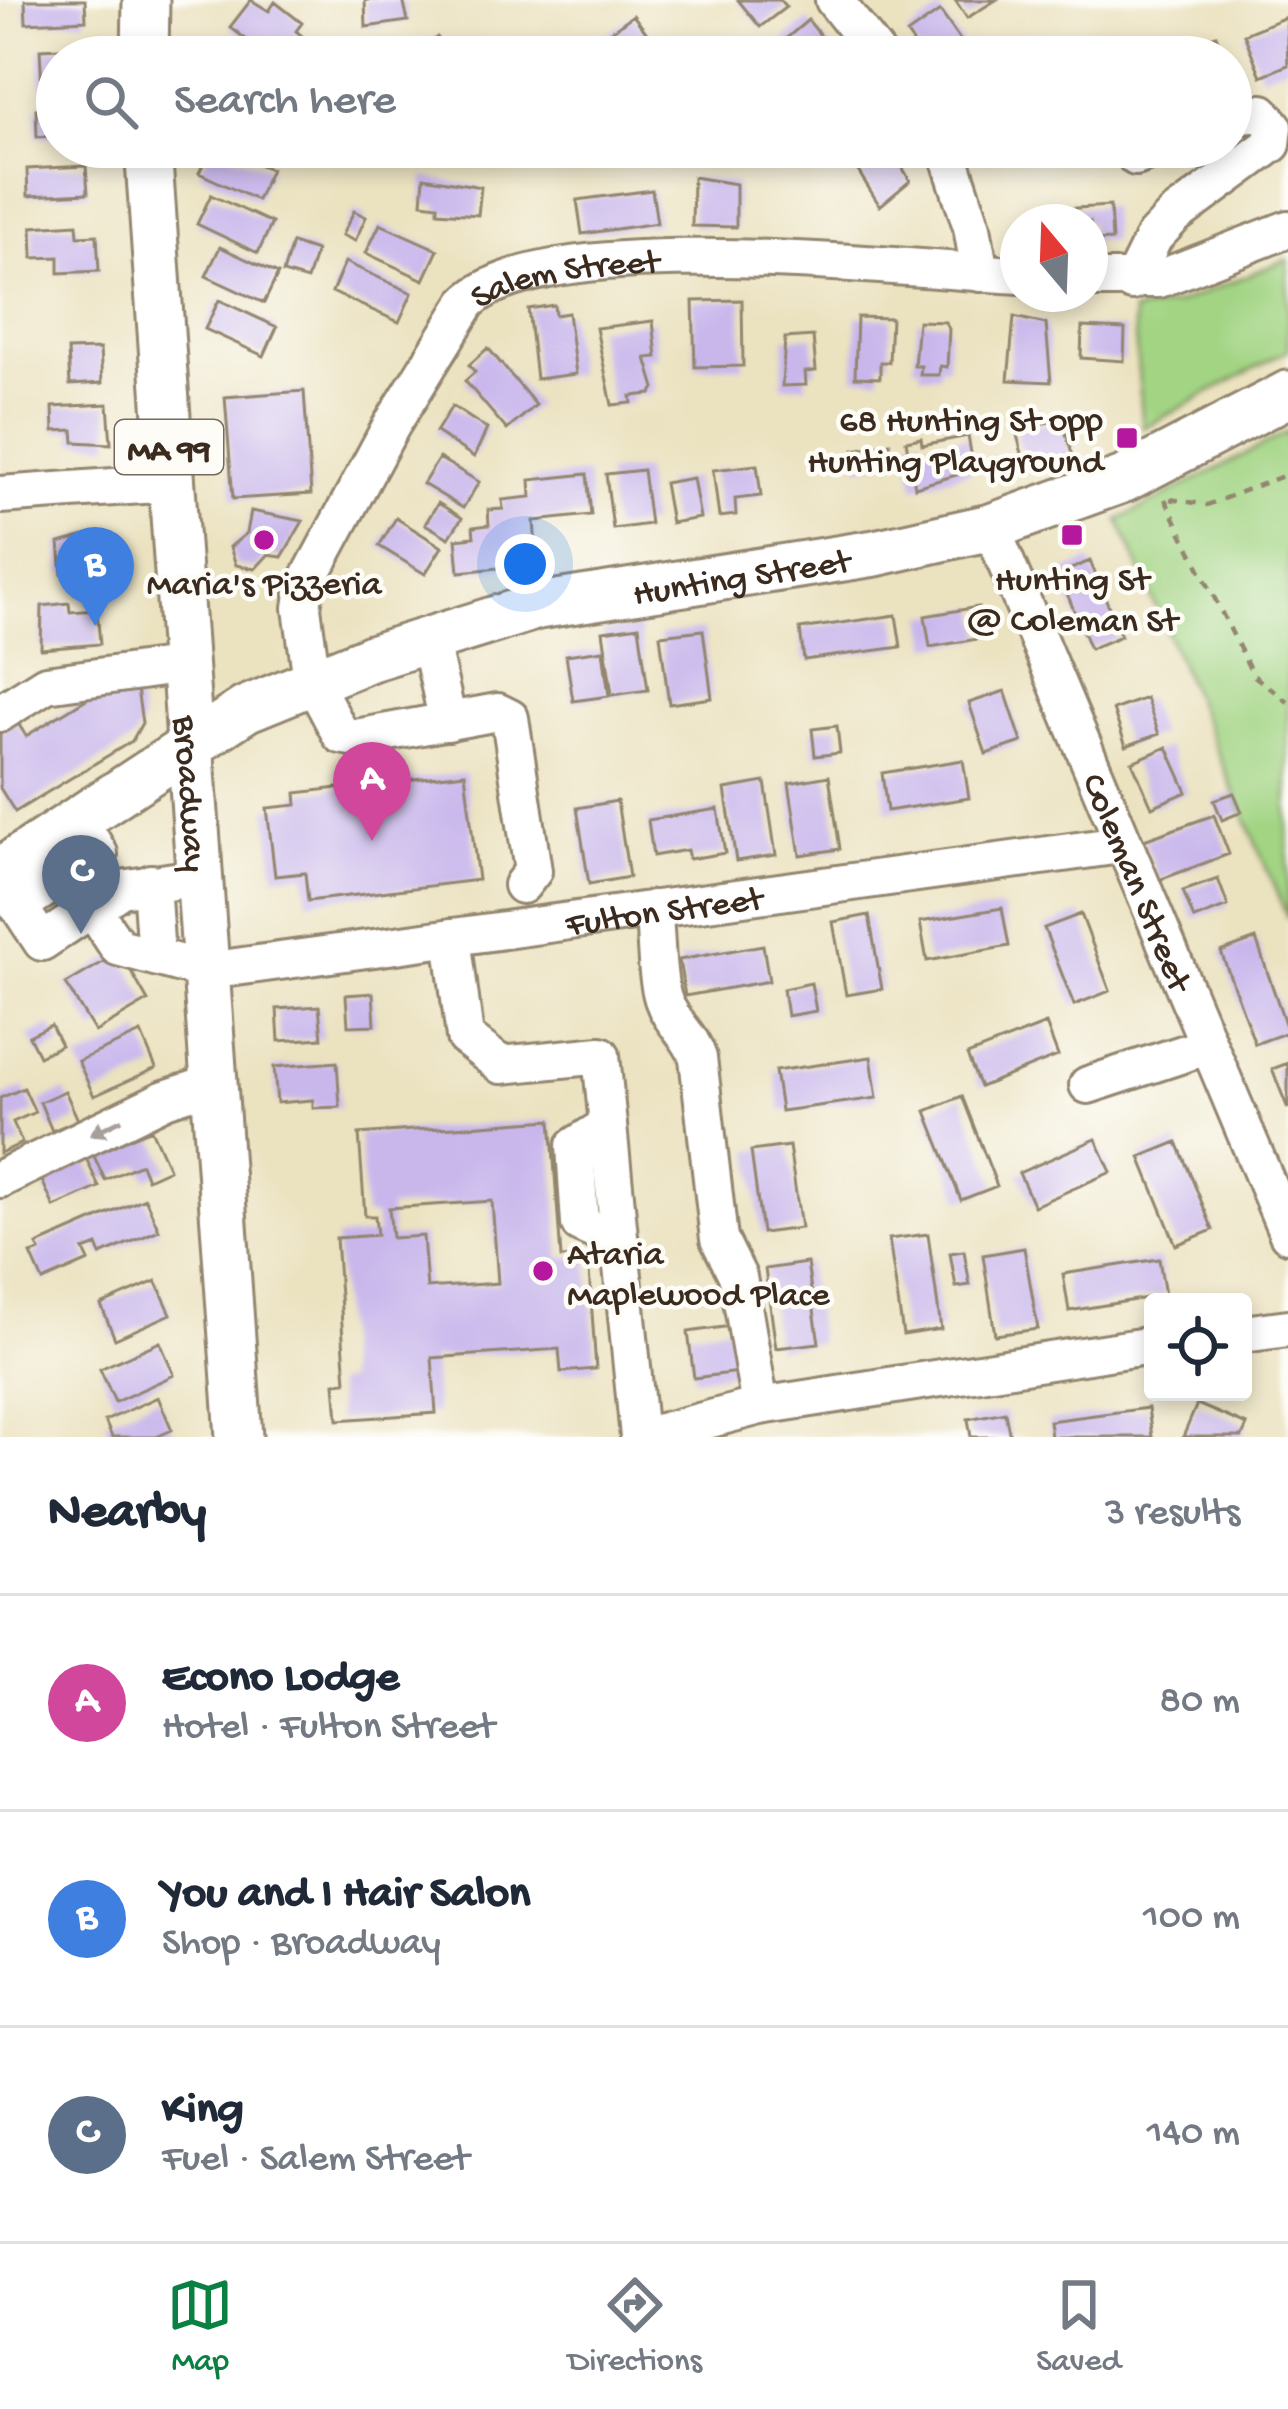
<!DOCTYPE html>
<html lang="en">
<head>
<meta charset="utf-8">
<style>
	:root { --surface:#fff; --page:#f2f2f3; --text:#1f2937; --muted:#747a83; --line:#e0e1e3; --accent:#0b8043 }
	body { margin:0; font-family:"Gochi Hand",sans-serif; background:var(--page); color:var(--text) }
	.controls { position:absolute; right:36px; bottom:36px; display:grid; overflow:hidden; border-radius:12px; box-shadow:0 6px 18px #0003 }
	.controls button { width:108px; height:108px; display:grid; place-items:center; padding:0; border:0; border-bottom:3px solid var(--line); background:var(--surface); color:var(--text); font:60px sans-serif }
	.compass { position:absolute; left:1000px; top:204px; width:108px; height:108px; border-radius:50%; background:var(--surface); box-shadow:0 6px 18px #0003; rotate:341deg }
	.you { position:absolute; left:525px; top:564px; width:42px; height:42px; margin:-30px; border:9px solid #fff; border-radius:50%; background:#1a73e8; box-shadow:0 0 0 18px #1a73e833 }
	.badge { display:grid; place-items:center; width:78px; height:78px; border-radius:50%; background:var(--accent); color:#fff; font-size:39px; font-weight:700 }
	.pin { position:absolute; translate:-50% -99px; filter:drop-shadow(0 3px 6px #0008) }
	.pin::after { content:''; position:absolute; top:63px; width:42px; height:36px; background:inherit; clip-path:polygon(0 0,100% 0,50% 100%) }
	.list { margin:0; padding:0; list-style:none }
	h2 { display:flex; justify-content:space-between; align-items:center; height:156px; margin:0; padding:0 48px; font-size:51px }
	h2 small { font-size:39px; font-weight:400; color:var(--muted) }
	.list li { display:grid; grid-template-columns:78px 1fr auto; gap:36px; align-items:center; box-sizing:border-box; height:216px; padding:0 48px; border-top:3px solid var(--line) }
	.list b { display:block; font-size:45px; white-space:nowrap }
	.list p { margin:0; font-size:39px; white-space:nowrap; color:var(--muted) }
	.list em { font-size:39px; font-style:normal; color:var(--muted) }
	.icon { flex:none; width:66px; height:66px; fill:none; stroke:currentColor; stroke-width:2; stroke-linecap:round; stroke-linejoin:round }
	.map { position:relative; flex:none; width:1288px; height:1437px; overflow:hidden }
	.search { position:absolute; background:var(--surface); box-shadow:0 6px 18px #0003; left:36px; right:36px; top:36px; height:132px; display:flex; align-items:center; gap:30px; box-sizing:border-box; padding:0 42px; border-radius:66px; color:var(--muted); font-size:45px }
	.sheet { height:804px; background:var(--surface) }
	nav { display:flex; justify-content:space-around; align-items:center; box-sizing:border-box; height:168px; border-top:3px solid var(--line); background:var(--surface); font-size:33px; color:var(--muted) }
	nav a { display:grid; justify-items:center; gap:6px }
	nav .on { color:var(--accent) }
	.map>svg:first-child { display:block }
	.green { fill:#a2d483; stroke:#6e7f50; stroke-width:3 }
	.building { fill:#c9b7ec; fill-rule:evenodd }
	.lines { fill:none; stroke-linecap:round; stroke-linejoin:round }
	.minor-casing { stroke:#93866f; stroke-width:42 }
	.major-casing { stroke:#93866f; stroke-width:51 }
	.path { stroke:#93866f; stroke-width:4.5; stroke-dasharray:9 9; stroke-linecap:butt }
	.minor { stroke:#fff; stroke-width:36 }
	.major { stroke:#fff; stroke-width:45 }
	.oneway { fill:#a79f9a }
	.poi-dot { fill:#b5179e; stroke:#fdfcf7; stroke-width:4.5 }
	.labels { text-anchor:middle; stroke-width:9; stroke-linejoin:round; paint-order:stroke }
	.shield { fill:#fdfcf7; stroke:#75695f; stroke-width:3 }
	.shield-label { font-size:33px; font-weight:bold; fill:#3b2a1e }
	.street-label { font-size:36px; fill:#3b2a1e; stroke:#fdfcf7 }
	.poi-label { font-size:36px; fill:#3b2a1e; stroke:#fdfcf7 }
</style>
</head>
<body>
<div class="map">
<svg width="1288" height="1437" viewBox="0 0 1288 1437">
	<rect width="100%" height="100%" fill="#fdfcf7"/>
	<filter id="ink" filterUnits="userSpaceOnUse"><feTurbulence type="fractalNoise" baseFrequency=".00833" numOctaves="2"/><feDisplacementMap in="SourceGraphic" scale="24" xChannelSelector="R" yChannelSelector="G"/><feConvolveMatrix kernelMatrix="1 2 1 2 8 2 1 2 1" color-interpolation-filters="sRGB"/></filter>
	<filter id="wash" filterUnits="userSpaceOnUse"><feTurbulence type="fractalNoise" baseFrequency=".004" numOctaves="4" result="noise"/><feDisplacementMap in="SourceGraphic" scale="48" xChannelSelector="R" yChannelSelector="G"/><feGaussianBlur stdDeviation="2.7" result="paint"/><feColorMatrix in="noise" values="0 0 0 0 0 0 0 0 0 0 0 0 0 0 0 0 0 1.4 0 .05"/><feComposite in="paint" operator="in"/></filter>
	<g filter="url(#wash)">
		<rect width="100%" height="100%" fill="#ebe2c0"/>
		<path class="green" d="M1288,259v91l-145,78 -10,-116 44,-8z
			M1288,432v487l-169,-399z"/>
		<g id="blocks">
			<path class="building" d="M25,0h60l1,20 -60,3z
				M251,0l18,11 6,-9 27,21 -6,8 17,14 -9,12h-35l-39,-30z
				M365,0h38l5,21 -42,6z
				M738,0h42l6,7 -26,20z
				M955,0h41l-29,18z
				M940,11l23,33 -19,13h-21l-16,-23z
				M633,15l16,21 -11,9 9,12h-44l-9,-13z
				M1286,17l2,48 -27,11 -17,-42z
				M808,20l25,31 -7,6h-32l-12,-15z
				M1216,35l9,22h-45l-3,-7z
				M437,37l9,10 5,-4 12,14h-50z
				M80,47l1,10h-24v29l-15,1 -2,-38z
				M57,108v28l-20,1 -1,-28z
				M211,147l60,22 -14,31 -58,-27z
				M843,147h48l19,34 -30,25z
				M86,166l2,27 -60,3 -1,-27z
				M424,177l57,10 -3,28 -40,-3v-7l-16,-2z
				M693,177l43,7v43l-44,-1z
				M652,190l5,33 -75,11 -5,-34z
				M211,195l61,28 -14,30 -61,-29z
				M1110,206l2,34 -21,1 -1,-19h-30l-1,-13z
				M354,211l12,6 -11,24 -13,-6z
				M77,224l1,12 19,-1 2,36 -40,2v-16l-26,1 -1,-31z
				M380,224l58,26 -14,30 -58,-27z
				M292,243l24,8 -9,29 -24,-7z
				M220,247l58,27 -14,29 -58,-27z
				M345,262l67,31 -13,29 -67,-30z
				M219,300l58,27 -13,29 -59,-27z
				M742,300l1,66 -48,1 -2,-66z
				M554,305l1,10 13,-2 8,61 -40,5 -8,-70z
				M857,317l34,1 -2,44h-9v16l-25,-1z
				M1014,317l32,7 5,58 -43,-2z
				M653,321l4,36 -11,1 9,30 -4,6 -20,2 1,7 -20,2 -16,-77z
				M918,321l27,1 4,7 -2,38 -7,-1 -1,9h-19l1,-9h-7z
				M1082,327l43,2 -1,32 -43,-3z
				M813,336l3,35 -11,1 1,13 -24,1 3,-48z
				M488,348l48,57 -29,25 -42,-49 10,-9 -6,-7z
				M100,349l2,34 -32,2 -2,-35z
				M304,391l7,103 -78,5 -8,-102z
				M108,404l3,40 -37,-2 -1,-12 -19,1 -1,-24z
				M452,406l35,23 -13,28 -38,-25z
				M1062,420l10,34 -46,14 -11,-40z
				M968,436l6,34 -59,17 -9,-46 15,-3 1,7z
				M890,443l3,17 -36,7 -3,-17z
				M439,458l40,24 -16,26 -40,-24z
				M757,465l4,31 -26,3 1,16 -17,2 -6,-47z
				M643,470l7,54 -37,5 -7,-55z
				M587,474l4,41 -57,6 2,27 -29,3 2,16 -50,5 -3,-33 18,-2 -1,-10 16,-2 -1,-15 15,-1 -1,-9 29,-3 -1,-17z
				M693,478l7,40 -29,5 -7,-40z
				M438,503l24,15 -13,20 -24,-14z
				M251,511l52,10 -21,36 -14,-2 -13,14 -19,-4 -6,-18 17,-14z
				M396,518l46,29 -17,27 -46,-28z
				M91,534v7l24,-2 2,29 -55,5 -3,-30z
				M1090,561l31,75 -31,13 -31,-75z
				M69,603l1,9 27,-2 3,34 -59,5 1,-43z
				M978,607l5,31 -53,9 -5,-31z
				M896,615l5,32 -97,13 -4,-31z
				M639,626l9,64 -36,5 -9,-64z
				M703,630l9,68 -43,6 -9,-69z
				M603,650l6,46 -36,5 -7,-46z
				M136,682l6,41 -10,18 -117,71 -15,-24v-58l16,-10 10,16 62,-38 -1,-9z
				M1005,691l17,51 -36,12 -17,-51z
				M1146,698l13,36 -33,12 -13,-36z
				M837,726l3,27 -25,3 -3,-27z
				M1167,747l20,45 -35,15 -20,-45z
				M963,760l6,38 -82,13 -5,-38z
				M465,773l13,107 -170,21 -3,-28 -30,3 -8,-68 30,-3 -1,-12z
				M829,776l11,73 -40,6 -11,-72z
				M765,782l11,73 -40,6 -11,-72z
				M1234,793l8,19 -20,8 -8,-20z
				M617,801l12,76 -40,7 -12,-76z
				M718,809l7,44 -36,6 -2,-9 -34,6 -5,-36z
				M1214,815l15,39 -70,26 -15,-40z
				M1218,879l10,27 -34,13 -11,-28z
				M1002,908l7,38 -82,15 -7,-39z
				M1081,914l29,77 -36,14 -30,-77z
				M869,915l13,74 -36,6 -13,-73z
				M1256,939l32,93 -33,12 -34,-92z
				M763,945l6,36 -84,15 -6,-36z
				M120,952l28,49 -53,31 -29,-48z
				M811,983l5,28 -29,5 -4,-27z
				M373,993l2,32 -27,1 -2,-31z
				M319,1006l3,32 -43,3 -2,-32z
				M1046,1024l12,32 -78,31 -13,-32z
				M51,1025l10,20 -22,11 -10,-20z
				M141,1033l15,35 -62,28 -16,-35z
				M871,1057l6,41 -96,13 -6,-40z
				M337,1062l3,45 -27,1v-8l-36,3 -3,-36z
				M1288,1063v46l-16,-40z
				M24,1088l11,24 -22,10 9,21 -22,10v-55z
				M65,1091l13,29 -26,11 -12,-29z
				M962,1096l35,90 -36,14 -35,-89z
				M551,1120l10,138 27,-2 8,113 -35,3 -2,-23 -127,9 4,55 -98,7 -3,-37 11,-1 -10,-144 41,-3 -2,-19h-10l-6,-82zM492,1201l6,82 -71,5 -4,-52 -31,2 -3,-30z
				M151,1129l18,40 -22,10 -6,-15 -36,16 -12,-26z
				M1096,1139l15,33 -77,34 -15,-33z
				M1177,1142l36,88 -37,15 -36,-88z
				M789,1146l12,82 -39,5 -11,-82z
				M86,1158l13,29 -45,20 -13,-29z
				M145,1198l14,32 -58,25 -4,-10 -13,5 5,11 -46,20 -12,-27 9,-3 -3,-6z
				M928,1234l13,95 -38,6 -14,-96z
				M1024,1248l14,81 -43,6 -12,-80z
				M964,1251l6,34 -14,2 -6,-34z
				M1159,1259l6,36 -96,16 -6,-37z
				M807,1263l12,80 -43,5 -11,-79z
				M156,1281l15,33 -56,25 -14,-34z
				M731,1326l7,46 -44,6 -6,-46z
				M160,1342l14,33 -59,27 -15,-33z
				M158,1397l14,33 -16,7h-44l-7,-16z
				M1197,1404l50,21 -5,12h-59z
				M1148,1408l4,29h-101l-2,-16z
				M1005,1412l5,25h-39l-3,-18z"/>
		</g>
	</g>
	<g filter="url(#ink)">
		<use href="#blocks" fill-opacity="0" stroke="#93866f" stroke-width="3"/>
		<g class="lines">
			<defs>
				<g id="minor">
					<path d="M834,0l45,57"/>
					<path d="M946,147l26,80 8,46"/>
					<path d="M1136,157l24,-10"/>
					<path d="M1090,279h69l129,-50"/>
					<path d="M1132,282l22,-45 20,-21 98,-72 2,-17 -12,-14 -31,3"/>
					<path d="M0,495l171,-12"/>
					<path id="s1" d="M991,527l297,707"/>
					<path d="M429,638l19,84"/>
					<path d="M0,713l46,-29 139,-19"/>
					<path d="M0,878l42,64 79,-53 80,-12"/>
					<path d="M151,883l5,74"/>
					<path id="s2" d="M522,885l11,-14 -23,-153 -12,-6 -142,26 -15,-3 -29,-55 -10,-72 3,-22 86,-160 76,-123c77,-77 438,-34 551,-28"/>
					<path d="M18,906l81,-52 -20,-34"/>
					<path id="s3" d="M92,908l26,39 89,24 914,-126"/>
					<path d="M653,909c4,28 2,64 10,90 8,24 28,36 35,59l21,181 19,38 22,129"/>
					<path d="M452,937l13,100 36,28 100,-10 38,382"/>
					<path d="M1088,1085l119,-39"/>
					<path d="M608,1125l-33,21 5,78 39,17"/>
					<path d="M0,1179l165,-80 49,-16"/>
					<path d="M1243,1334l45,-6"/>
					<path d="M642,1437l118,-31 393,-61"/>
				</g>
				<g id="major">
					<path d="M145,57l1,-57"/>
					<path id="s4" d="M148,147l91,1290"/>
					<path id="s5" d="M0,871l246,-162 125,-51 167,-52 337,-53 116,-26 133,-48 164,-85"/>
				</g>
			</defs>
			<use href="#minor" class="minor-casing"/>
			<use href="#major" class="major-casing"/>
			<path class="path" d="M1165,499l88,176 35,27
				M1170,499l37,6 81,-31"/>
			<use href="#minor" class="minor"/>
			<use href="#major" class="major"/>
		</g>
		<defs><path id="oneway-solid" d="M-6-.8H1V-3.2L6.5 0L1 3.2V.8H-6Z" transform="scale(3)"/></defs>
		<use class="oneway" href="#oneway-solid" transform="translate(106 1127) rotate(154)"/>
	</g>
	<g class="poi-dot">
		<rect x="1115" y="426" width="24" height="24" rx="6"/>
		<rect x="1060" y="523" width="24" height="24" rx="6"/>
		<circle cx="264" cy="540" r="12"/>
		<circle cx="543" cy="1271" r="12"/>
	</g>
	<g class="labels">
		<rect class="shield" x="115" y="420" width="108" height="54" rx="9"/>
		<g class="shield-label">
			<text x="169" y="459">MA 99</text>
		</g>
		<g class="street-label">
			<text dy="13" stroke="none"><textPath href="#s2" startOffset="933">Salem Street</textPath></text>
			<text dy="13" stroke="none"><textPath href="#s5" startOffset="810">Hunting Street</textPath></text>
			<text dy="13" stroke="none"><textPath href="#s4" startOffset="648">Broadway</textPath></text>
			<text dy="13" stroke="none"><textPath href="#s1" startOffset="384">Coleman Street</textPath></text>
			<text dy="13" stroke="none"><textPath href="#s3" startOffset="600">Fulton Street</textPath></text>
		</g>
		<g class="poi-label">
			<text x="1103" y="430" text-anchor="end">68 Hunting St opp<tspan x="1103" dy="41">Hunting Playground</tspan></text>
			<text x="1072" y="589">Hunting St<tspan x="1072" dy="41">@ Coleman St</tspan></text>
			<text x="264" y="593">Maria's Pizzeria</text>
			<text x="567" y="1263" text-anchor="start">Ataria<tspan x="567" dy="41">Maplewood Place</tspan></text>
		</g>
	</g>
</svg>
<div class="controls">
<button><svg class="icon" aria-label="locate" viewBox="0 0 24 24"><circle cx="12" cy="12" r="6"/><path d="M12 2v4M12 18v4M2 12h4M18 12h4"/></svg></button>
</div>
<svg class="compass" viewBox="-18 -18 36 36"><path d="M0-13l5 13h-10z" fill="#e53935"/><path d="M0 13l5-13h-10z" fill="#747a83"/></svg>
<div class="you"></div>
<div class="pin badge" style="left:372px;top:841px;background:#d1479c">A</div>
<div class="pin badge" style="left:95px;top:626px;background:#3f7fe0">B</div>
<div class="pin badge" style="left:81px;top:934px;background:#5c6f8a">C</div>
<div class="search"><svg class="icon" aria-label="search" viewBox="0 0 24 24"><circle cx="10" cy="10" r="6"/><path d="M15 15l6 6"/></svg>Search here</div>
</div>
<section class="sheet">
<h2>Nearby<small>3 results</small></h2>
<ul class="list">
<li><span class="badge" style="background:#d1479c">A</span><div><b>Econo Lodge</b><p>Hotel · Fulton Street</p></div><em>80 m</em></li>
<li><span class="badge" style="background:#3f7fe0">B</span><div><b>You and I Hair Salon</b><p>Shop · Broadway</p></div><em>100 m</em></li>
<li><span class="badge" style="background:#5c6f8a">C</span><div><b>King</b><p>Fuel · Salem Street</p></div><em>140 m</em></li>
</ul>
</section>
<nav>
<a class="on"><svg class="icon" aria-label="map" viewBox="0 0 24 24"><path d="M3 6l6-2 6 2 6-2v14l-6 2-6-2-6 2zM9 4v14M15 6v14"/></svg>Map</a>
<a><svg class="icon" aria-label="directions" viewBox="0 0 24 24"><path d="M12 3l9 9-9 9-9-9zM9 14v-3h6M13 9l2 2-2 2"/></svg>Directions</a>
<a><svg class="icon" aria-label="saved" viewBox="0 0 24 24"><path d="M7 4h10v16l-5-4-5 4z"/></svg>Saved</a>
</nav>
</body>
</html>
